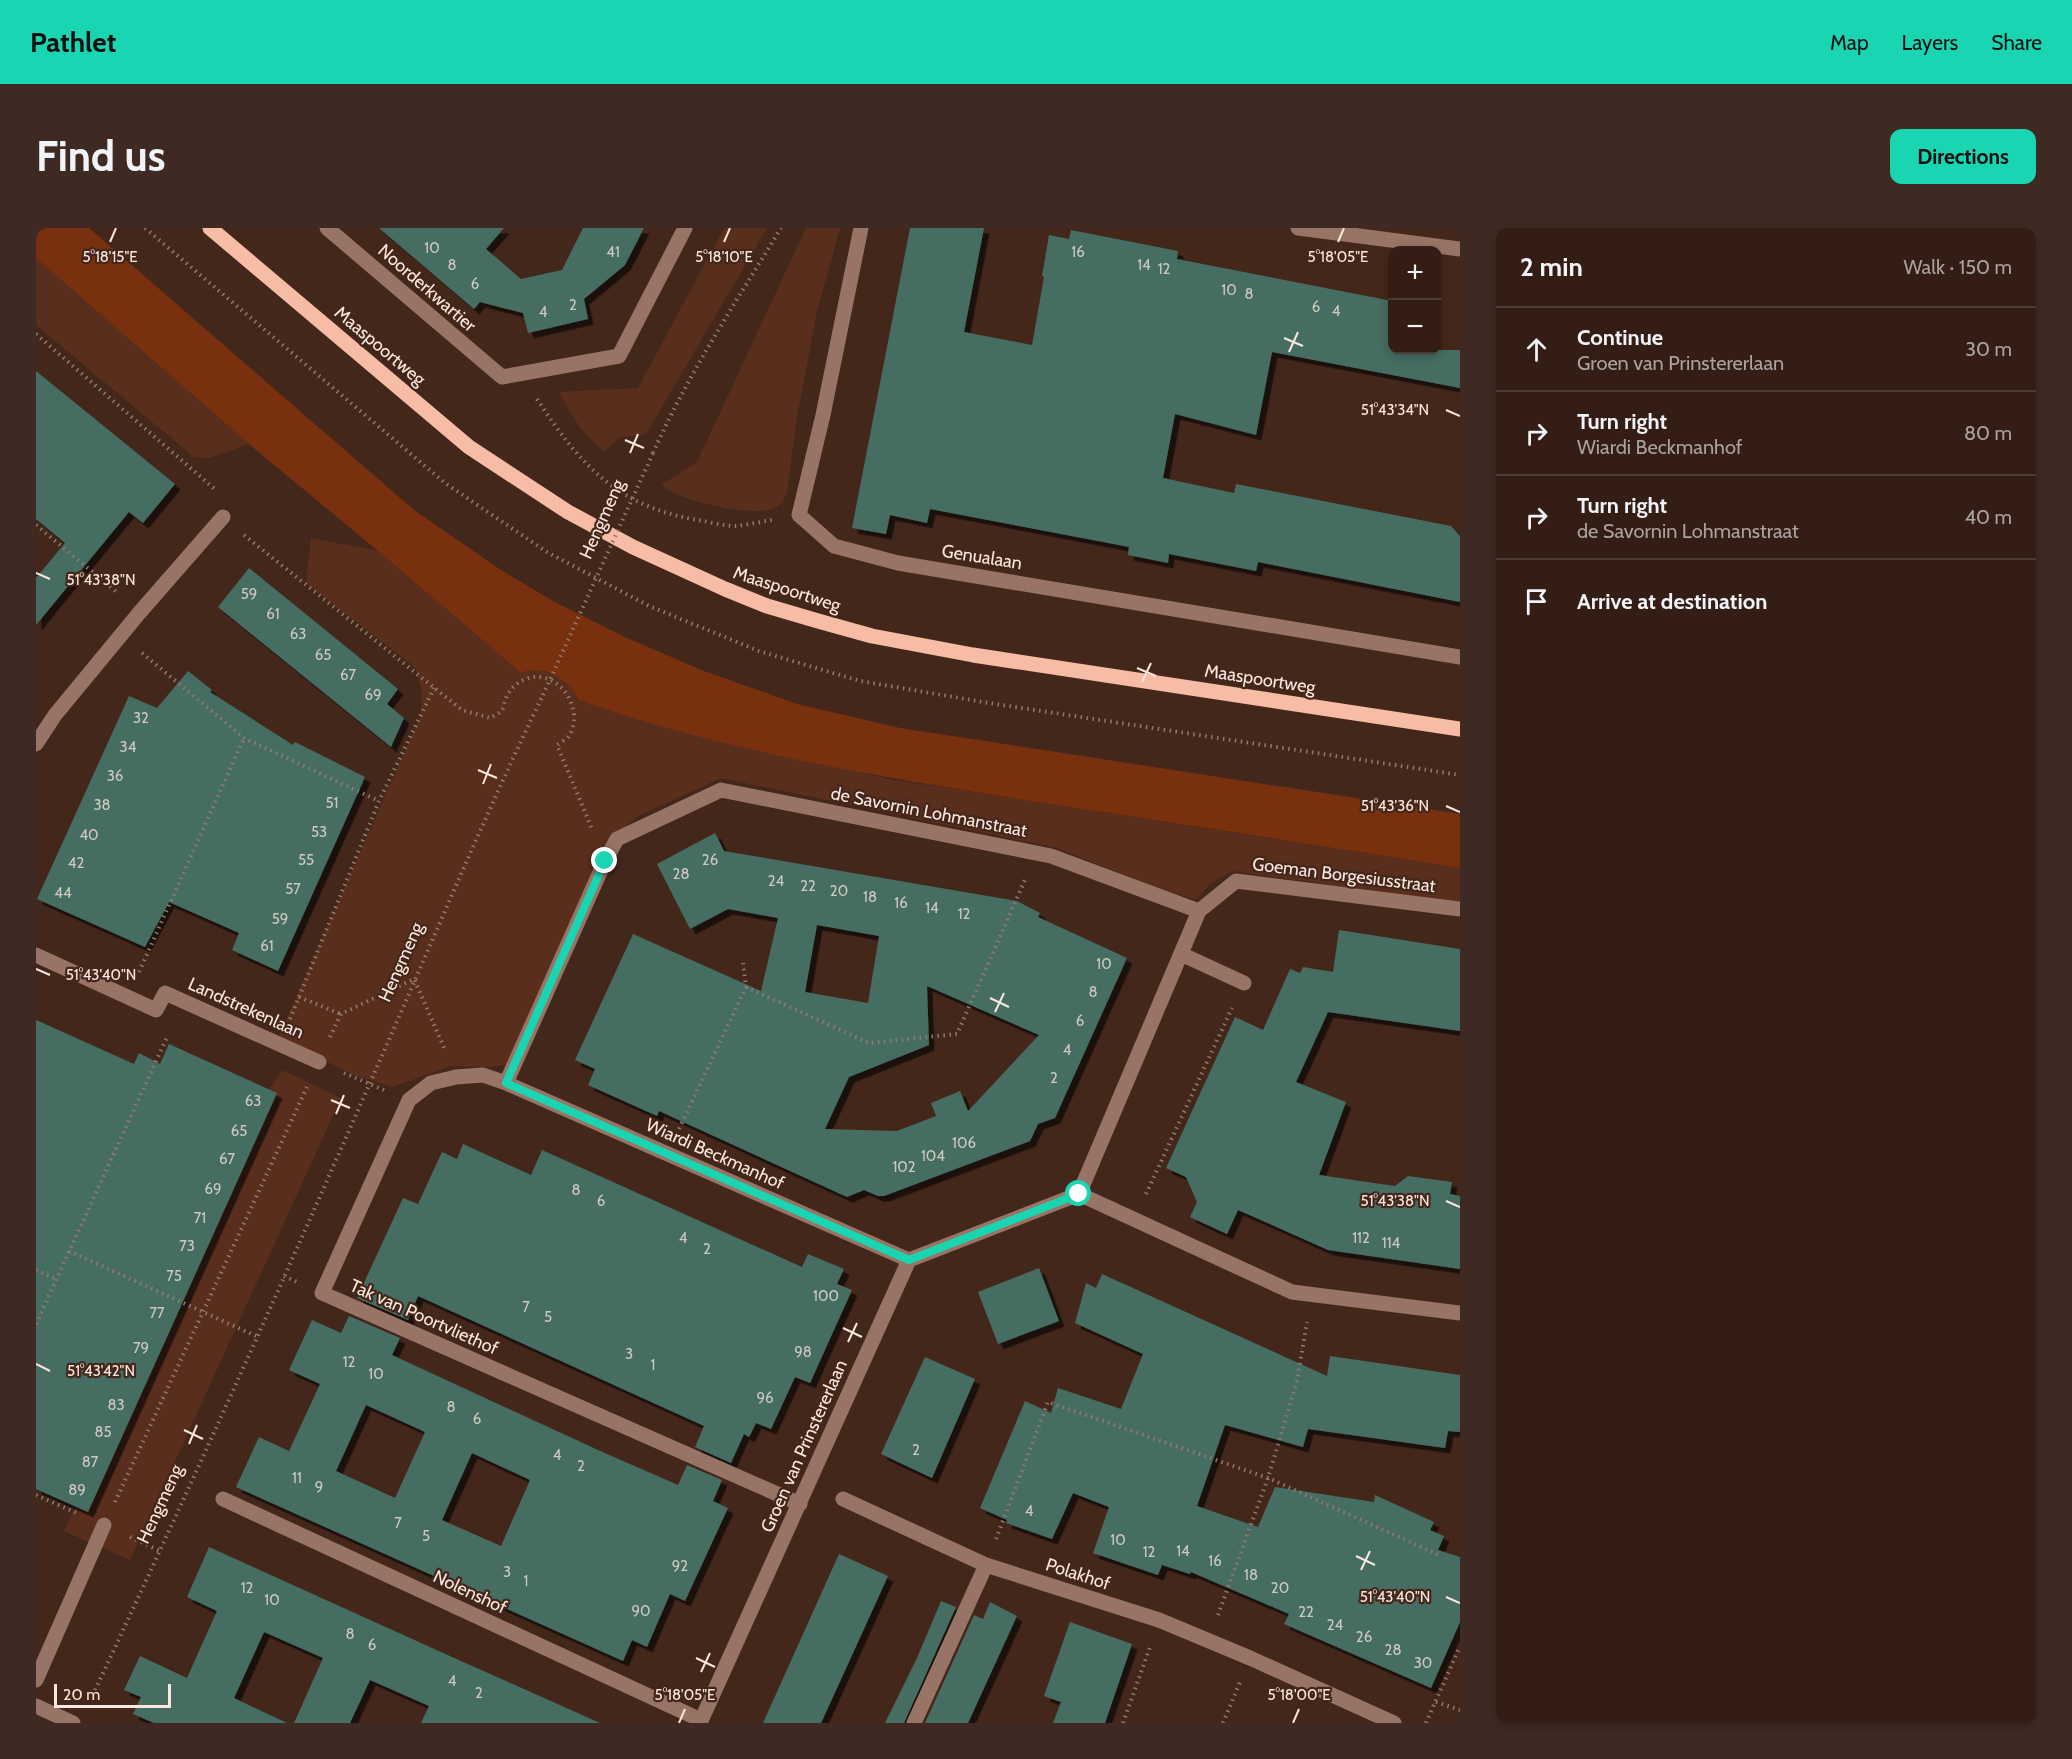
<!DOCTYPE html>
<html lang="en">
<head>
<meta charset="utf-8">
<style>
	:root { --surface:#331d14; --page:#3e2a22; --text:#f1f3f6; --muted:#a9a2a0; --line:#4e3b34; --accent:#1ad5b2 }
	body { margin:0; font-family:Cabin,sans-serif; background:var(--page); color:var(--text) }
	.controls { position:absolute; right:18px; top:18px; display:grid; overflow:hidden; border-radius:12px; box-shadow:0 3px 9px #0003 }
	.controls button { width:54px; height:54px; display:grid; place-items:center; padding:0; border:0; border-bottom:2px solid var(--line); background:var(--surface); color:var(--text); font:30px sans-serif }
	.scale { position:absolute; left:18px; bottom:15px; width:117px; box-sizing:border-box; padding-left:6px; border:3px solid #fbe7df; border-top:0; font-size:16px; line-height:21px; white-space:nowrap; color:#fbe7df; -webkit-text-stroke:4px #44271b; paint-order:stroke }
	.stop { position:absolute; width:18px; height:18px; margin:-14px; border:4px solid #1ad5b2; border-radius:50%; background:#fff }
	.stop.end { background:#1ad5b2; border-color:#fff; box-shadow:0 2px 6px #0008 }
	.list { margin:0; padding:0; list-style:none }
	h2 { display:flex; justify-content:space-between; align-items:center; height:78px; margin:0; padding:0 24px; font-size:26px }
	h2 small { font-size:20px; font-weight:400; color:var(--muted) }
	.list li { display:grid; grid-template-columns:39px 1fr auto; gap:18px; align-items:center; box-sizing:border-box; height:84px; padding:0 24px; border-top:2px solid var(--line) }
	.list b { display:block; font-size:22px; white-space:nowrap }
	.list p { margin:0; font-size:20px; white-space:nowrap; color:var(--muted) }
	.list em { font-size:20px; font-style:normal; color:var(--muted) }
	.icon { flex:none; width:33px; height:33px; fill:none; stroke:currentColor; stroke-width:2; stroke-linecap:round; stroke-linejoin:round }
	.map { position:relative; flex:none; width:1424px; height:1495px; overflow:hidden; border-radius:12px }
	header { display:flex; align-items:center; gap:36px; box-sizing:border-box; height:84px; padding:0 30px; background:var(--accent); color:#111 }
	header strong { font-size:28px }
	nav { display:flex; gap:33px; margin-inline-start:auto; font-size:21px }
	.intro { display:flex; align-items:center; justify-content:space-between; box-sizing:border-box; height:144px; padding:0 36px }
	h1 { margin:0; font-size:42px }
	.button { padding:15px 27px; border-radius:12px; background:var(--accent); color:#111; font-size:21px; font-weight:700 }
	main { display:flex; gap:36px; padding:0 36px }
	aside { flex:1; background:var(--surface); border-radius:12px; box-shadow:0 3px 9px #0003 }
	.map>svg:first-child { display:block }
	.green { fill:#5a2e1d }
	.water { fill:#78300f }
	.building { fill:#456d62; fill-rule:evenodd; filter:url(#shadow) }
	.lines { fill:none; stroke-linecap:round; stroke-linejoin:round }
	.path { stroke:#937a70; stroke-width:4; stroke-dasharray:1.5 4.5; stroke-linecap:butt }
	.minor { stroke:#977466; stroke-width:15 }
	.major { stroke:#f6bca5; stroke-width:15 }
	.path-bridge { stroke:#937a70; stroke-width:4; stroke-dasharray:1.5 4.5; stroke-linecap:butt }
	.route { stroke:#1ad5b2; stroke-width:8 }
	.ticks { fill:none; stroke:#fbe7df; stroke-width:2 }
	.labels { text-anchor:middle; stroke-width:4.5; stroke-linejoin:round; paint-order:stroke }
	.number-label { font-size:15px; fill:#cec8c0 }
	.street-label { font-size:18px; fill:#fbe7df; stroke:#44271b }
	.ticks-label { font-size:15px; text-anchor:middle; fill:#fbe7df; stroke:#44271b; stroke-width:4.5; stroke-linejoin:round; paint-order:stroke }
</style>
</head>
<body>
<header>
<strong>Pathlet</strong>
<nav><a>Map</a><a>Layers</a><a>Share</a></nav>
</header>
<div class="intro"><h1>Find us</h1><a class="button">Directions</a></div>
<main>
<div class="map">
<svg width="1424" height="1495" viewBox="0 0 1424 1495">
	<defs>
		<filter id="shadow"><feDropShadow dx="5.5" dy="5.5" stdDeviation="0" flood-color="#0009"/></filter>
	</defs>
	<rect width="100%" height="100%" fill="#44271b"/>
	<path class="green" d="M688,0h43l-121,206 -24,3 -18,14c-22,-16 -32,-36 -45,-59l79,-4z
		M770,0h34l-23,84 -20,105 -10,75c-2,5 -5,12 -10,15 -17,11 -77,-3 -96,-11 -7,-2 -14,-7 -20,-11l36,-23z
		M0,30l213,186 -39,14 -16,-1 -158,-132z
		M275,310l67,13 143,122c26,-8 46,4 58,27l304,78 577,90v35l-228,-32 -22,13 -13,15 -27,-6 -113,-45 -336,-70 -85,39 -9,8 -114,239 -26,3 -36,-1 -59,21 -40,-13 -74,-36 143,-323 1,-22 -6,-25 -110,-85z
		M246,842l59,28 -211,462 -66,-29 205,-441z"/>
	<path class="water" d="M0,0h53l325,282 87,60 52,31 72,36 79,34 93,33 103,24 560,86v54c-139,-22 -278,-44 -417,-65 -156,-25 -314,-50 -464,-103 -12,-22 -33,-35 -58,-27l-143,-122 -129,-107 -213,-186z"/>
	<path class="building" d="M343,0h125l-18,21 35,30 41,-9 21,-42h61l-19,37 -41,34 4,20 -60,14 -5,-20 -43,-11 -6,7z
		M874,0h74l-20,104 68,13 12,-68 -2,-1 7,-41 20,4 2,-9 107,21 -1,8 215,42v49h68v38l-188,-36 -16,83 -81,-21 -12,64 71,15 2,-9 215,42 9,10v66l-202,-40 -2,9 -87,-17 -1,9 -40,-8 1,-8 -199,-38 -3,14 -37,-8 -4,19 -34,-6z
		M0,143l139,113 -32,39 -14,-11 -93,113v-47l29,-35 -29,-24z
		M213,340l149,121 -11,15 17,14 -13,29 -173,-140z
		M152,443l24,19 -2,2 83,53 2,-3 70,35 -87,194 -46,-21 7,-17 -70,-31 -24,45 -108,-48 92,-203 28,12z
		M679,605l9,18 293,50 23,12 -2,4 89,41 -72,160 -17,6 -8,17 -69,26 -77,29h-6l-14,-6 -17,7 -188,-86 -2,5 -69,-31 7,-16 -20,-9 58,-126 128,57 17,-73 -50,-9 -38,20 -33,-65zM781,697l62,11 -11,67 -63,-11zM891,758l112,49 -71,76 -8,-20 -29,12 5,13 -39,15 -72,-2 24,-52 80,-32z
		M1303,702l121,19v82l-132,-19 -32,70 50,20 -27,73 76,11 13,-10 44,6 -2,12 10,2v73l-132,-19 -90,-40 -11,24 -37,-17 7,-15 -11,-25 -20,-9 69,-151 28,13 27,-61 10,4 3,-6 30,5z
		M0,792l98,44 5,-11 21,11 9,-20 108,49 -189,419 -52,-23z
		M427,916l68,31 11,-25 260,117 6,-13 36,15 -7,15 15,6 -42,93 -15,-6 -24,52 -15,-6 -7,14 -5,-3 -13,29 -36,-16 9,-21 -286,-130 -10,24 -51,-22 46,-100 15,6 24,-52 15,7z
		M1003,1040l20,53 -61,23 -20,-52z
		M1066,1046l225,102 3,-20 130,19v57l-12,-1 -3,17 -137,-19 -5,18 -78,-22 -28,81 61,21 17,-40 99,15 1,-7 59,27 -4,8 14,6 -6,14 22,7v65l-29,66 -147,-64 5,-10 -98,-42 -1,2 -28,-9 -4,10 -65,-22 16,-46 -36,-14 -21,46 -46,-16 1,-3 -27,-12 45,-107 26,12 7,-25 63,21 22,-55 -68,-31 11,-40 10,5z
		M313,1088l51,22 -8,17 206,95 80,35 9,-20 35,15 -9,21 15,7 -24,52 -19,41 -15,-7 -23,53 -15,-7 -9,21 -387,-174 23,-50 30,14 31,-67 -31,-14 23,-50 29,13zM330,1177l59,27 -30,66 -59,-27zM436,1225l58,27 -29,66 -59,-26z
		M889,1129l50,22 -43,99 -51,-24z
		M173,1319l243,110 148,66h-179l8,-17 -59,-26 -20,43h-56l29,-65 -59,-26 -30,66 53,25h-133l-21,-9 8,-17 -17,-7 16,-34 47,22 12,-27 18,-40 -30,-14z
		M803,1326l49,22 -40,88 -27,59h-58z
		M905,1373l15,6 -52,116h-19l32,-65z
		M954,1374l27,14 -49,107h-43l49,-108 9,4z
		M1034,1394l62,22 -27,79h-52l8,-21 -17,-6z"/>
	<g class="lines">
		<path class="path" d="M109,0l300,255 102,69 102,54 110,45 101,30 129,22 471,72
			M0,106l181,157
			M501,171c43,66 81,108 161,121 12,2 25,6 37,6 12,-1 25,-4 37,-6
			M617,225c35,-79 83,-151 128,-225
			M0,297l83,69
			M208,307l218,175 28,8c4,-2 10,-5 12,-8 2,-2 2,-6 3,-9 3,-10 10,-18 21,-22 32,-12 61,31 42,58 -3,3 -8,6 -11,8l35,84
			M106,425l102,85 135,63
			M103,744l105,-234
			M710,759l123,56 88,-9 68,-154
			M263,769l42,17
			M254,791l89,-218 55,-113
			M294,809l11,-23 73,-35 31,71
			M308,845l40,17
			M643,901l67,-142 -3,-24
			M1110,966l86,-186
			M33,1023l187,85
			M0,1042l20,9
			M248,1048l13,6
			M0,1096l132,-289
			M0,1267l43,19
			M79,1274l192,-415
			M94,1309l30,14
			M960,1311l52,-137 220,76 171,77
			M1182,1387l50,-137 29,-97 10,-59
			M54,1473c96,-205 189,-410 279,-616 58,-130 112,-262 174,-390
			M1400,1474l24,8
			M1087,1495l27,-76
			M1187,1495l17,-41
			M1390,1495l34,-77"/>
		<path class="minor" d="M291,0l175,149 117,-21 66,-128
			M825,0l-38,187 -24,100 35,31 64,17 562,94
			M1262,0l162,21
			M0,516l19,-29 85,-103 83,-95
			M1163,683l37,-30 224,28
			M1145,726l63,29
			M0,727l120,55 9,-17 154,69
			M470,855l99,-222 12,-22 104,-49 330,66 148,55 -120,283
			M187,1271l478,221
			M807,1271l143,66 173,55 91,38 144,65
			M764,1276l-478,-211 87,-193 22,-17 25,-6 27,-2 23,8 403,177
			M0,1452l68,-155
			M0,1478l37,17
			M664,1495l209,-463 170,-66 213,98 168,21
			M878,1495l72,-158"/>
		<path class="major" d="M174,0l259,219 99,65 65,35 92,42 42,17 51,15 54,15 101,19 487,74"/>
		<path class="path-bridge" d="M507,467l110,-242"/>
	</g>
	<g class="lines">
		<path class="route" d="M569,633l-99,222 403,177 170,-66"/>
	</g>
	<path class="ticks" d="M74,14l6,-14M688,14l6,-14M1302,14l6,-14M1248,110l19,8M1253,124l9,-20M1410,182l14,6M589,212l19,8M594,225l8,-19M0,345l14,6M1101,440l19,8M1106,454l9,-19M442,542l19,8M447,556l8,-20M1410,578l14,6M0,741l14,6M954,770l19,9M959,784l9,-19M295,872l19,8M300,886l8,-19M1410,973l14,6M807,1100l19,9M812,1114l9,-19M0,1136l14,7M148,1202l19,9M153,1216l8,-19M1320,1328l19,9M1325,1342l9,-19M1410,1369l14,6M660,1430l19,9M665,1444l9,-19M643,1495l6,-14M1257,1495l6,-14"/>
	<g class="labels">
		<g class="number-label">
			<text x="396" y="25">10</text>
			<text x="577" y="29">41</text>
			<text x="1042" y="29">16</text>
			<text x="416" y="42">8</text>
			<text x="1108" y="42">14</text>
			<text x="1128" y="46">12</text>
			<text x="439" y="61">6</text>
			<text x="1193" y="67">10</text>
			<text x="1213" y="71">8</text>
			<text x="537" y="82">2</text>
			<text x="1280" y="84">6</text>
			<text x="1300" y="88">4</text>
			<text x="507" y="89">4</text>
			<text x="213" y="371">59</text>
			<text x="237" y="391">61</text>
			<text x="262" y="411">63</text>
			<text x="287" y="432">65</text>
			<text x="312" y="452">67</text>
			<text x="337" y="472">69</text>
			<text x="105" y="495">32</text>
			<text x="92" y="524">34</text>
			<text x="79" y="553">36</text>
			<text x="296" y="580">51</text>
			<text x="66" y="582">38</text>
			<text x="283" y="609">53</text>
			<text x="53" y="612">40</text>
			<text x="270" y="637">55</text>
			<text x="674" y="637">26</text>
			<text x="40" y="640">42</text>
			<text x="645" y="651">28</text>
			<text x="740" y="658">24</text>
			<text x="772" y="663">22</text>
			<text x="257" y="666">57</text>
			<text x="803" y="668">20</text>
			<text x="27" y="670">44</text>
			<text x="834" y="674">18</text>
			<text x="865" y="680">16</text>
			<text x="896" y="685">14</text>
			<text x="928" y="691">12</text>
			<text x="244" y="696">59</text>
			<text x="231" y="723">61</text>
			<text x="1068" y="741">10</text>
			<text x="1057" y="769">8</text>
			<text x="1044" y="798">6</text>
			<text x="1031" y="827">4</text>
			<text x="1018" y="855">2</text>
			<text x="217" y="878">63</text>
			<text x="203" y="908">65</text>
			<text x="928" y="920">106</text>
			<text x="897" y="933">104</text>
			<text x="191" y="936">67</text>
			<text x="868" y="944">102</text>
			<text x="177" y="966">69</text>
			<text x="540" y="967">8</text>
			<text x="565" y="978">6</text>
			<text x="164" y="995">71</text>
			<text x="647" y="1015">4</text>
			<text x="1325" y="1015">112</text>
			<text x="1355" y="1020">114</text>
			<text x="151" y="1023">73</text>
			<text x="671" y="1026">2</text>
			<text x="138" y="1053">75</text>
			<text x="790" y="1073">100</text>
			<text x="490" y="1084">7</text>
			<text x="121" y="1090">77</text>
			<text x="512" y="1094">5</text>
			<text x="105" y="1125">79</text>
			<text x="767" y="1129">98</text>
			<text x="593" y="1131">3</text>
			<text x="313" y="1139">12</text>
			<text x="617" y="1142">1</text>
			<text x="340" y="1151">10</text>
			<text x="729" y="1175">96</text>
			<text x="80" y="1182">83</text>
			<text x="415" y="1184">8</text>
			<text x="441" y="1196">6</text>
			<text x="67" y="1209">85</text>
			<text x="880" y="1227">2</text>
			<text x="521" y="1232">4</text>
			<text x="54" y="1239">87</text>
			<text x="545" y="1243">2</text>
			<text x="261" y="1255">11</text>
			<text x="283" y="1264">9</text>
			<text x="41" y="1267">89</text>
			<text x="993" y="1288">4</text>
			<text x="362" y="1300">7</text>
			<text x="390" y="1313">5</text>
			<text x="1082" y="1317">10</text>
			<text x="1147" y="1328">14</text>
			<text x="1113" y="1329">12</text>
			<text x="1179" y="1338">16</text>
			<text x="644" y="1343">92</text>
			<text x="471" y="1349">3</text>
			<text x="1215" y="1352">18</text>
			<text x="490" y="1358">1</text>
			<text x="211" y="1365">12</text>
			<text x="1244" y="1365">20</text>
			<text x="236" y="1377">10</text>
			<text x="605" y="1388">90</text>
			<text x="1270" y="1389">22</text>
			<text x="1299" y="1402">24</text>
			<text x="314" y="1411">8</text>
			<text x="1328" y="1414">26</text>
			<text x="336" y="1422">6</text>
			<text x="1357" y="1427">28</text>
			<text x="1387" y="1440">30</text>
			<text x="416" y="1458">4</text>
			<text x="443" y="1470">2</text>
		</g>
		<g class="street-label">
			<text transform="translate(391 60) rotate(41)" y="6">Noorderkwartier</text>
			<text transform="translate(344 118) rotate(40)" y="6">Maaspoortweg</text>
			<text transform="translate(566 291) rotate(-66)" y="6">Hengmeng</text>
			<text transform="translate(946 329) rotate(9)" y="6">Genualaan</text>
			<text transform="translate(751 361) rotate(18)" y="6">Maaspoortweg</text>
			<text transform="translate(1224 451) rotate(9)" y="6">Maaspoortweg</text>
			<text transform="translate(893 584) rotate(11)" y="6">de Savornin Lohmanstraat</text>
			<text transform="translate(1308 647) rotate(7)" y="6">Goeman Borgesiusstraat</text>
			<text transform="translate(365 734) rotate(-66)" y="6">Hengmeng</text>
			<text transform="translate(210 780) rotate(24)" y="6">Landstrekenlaan</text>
			<text transform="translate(679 926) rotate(24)" y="6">Wiardi Beckmanhof</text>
			<text transform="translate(388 1089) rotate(24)" y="6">Tak van Poortvliethof</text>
			<text transform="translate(768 1218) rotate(-66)" y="6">Groen van Prinstererlaan</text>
			<text transform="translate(124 1276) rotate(-65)" y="6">Hengmeng</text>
			<text transform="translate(1042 1346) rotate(18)" y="6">Polakhof</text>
			<text transform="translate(434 1364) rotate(25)" y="6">Nolenshof</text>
		</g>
	</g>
	<g class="ticks-label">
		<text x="688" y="34">5°18'10"E</text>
		<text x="74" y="34">5°18'15"E</text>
		<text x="1302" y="34">5°18'05"E</text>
		<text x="1359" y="187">51°43'34"N</text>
		<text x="65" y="357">51°43'38"N</text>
		<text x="1359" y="583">51°43'36"N</text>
		<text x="65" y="752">51°43'40"N</text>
		<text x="1359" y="978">51°43'38"N</text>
		<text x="65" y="1148">51°43'42"N</text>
		<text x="1359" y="1374">51°43'40"N</text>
		<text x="649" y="1472">5°18'05"E</text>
		<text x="1263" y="1472">5°18'00"E</text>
	</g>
</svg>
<div class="controls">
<button>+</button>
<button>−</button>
</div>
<div class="scale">20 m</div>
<div class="stop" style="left:1043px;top:966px"></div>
<div class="stop end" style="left:569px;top:633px"></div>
</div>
<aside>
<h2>2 min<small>Walk · 150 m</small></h2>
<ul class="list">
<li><svg class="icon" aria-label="ahead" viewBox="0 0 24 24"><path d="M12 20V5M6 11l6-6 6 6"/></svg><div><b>Continue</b><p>Groen van Prinstererlaan</p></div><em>30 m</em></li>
<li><svg class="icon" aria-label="right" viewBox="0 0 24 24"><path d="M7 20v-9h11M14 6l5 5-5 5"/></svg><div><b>Turn right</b><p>Wiardi Beckmanhof</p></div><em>80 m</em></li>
<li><svg class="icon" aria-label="right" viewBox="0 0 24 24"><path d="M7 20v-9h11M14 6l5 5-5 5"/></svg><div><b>Turn right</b><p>de Savornin Lohmanstraat</p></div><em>40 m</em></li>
<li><svg class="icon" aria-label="arrive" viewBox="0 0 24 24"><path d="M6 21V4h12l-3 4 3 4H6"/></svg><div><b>Arrive at destination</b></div></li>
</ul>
</aside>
</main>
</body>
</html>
